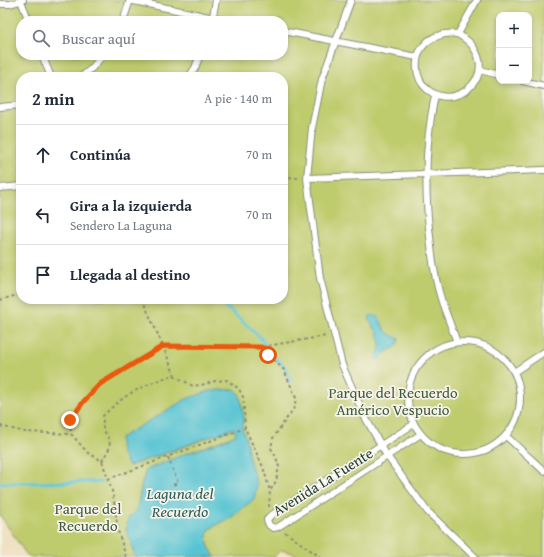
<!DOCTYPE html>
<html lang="es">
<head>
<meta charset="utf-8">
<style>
	:root { --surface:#fff; --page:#f6f6f7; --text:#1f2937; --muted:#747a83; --line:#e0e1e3 }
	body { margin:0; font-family:"Gentium Book Plus",serif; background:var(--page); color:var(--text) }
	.controls { position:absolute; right:12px; top:12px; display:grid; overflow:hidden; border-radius:8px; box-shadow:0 2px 6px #0003 }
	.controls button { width:36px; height:36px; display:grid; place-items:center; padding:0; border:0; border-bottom:1px solid var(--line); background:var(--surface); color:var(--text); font:20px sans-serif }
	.stop { position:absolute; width:12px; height:12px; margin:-9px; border:3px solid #ea580c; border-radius:50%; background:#fff }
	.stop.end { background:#ea580c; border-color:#fff; box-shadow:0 1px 4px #0008 }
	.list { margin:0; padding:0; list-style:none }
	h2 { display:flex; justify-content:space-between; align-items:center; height:52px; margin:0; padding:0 16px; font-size:17px }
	h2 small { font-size:13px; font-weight:400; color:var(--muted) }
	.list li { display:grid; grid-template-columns:26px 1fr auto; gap:12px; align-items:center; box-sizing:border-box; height:60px; padding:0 16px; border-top:1px solid var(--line) }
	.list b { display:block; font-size:15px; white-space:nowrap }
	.list p { margin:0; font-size:13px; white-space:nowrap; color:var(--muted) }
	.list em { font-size:13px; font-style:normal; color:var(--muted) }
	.icon { flex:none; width:22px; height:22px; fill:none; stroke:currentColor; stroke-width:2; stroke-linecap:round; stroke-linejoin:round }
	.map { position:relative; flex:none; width:544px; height:557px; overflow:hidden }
	.search { position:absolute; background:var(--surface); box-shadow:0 2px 6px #0003; left:16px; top:16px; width:272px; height:44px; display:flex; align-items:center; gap:10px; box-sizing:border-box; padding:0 14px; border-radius:16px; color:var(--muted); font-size:15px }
	.panel { position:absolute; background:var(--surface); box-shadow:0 2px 6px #0003; left:16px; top:72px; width:272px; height:232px; border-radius:16px }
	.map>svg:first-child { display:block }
	.green { fill:#bfcc6d; stroke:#6f8450; fill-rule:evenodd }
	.water { fill:#59c4d3; stroke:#3c8084 }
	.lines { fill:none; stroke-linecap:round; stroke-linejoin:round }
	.stream { stroke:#59c4d3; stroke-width:3.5 }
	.lane-casing { stroke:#888f7c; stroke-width:8 }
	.path { stroke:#888f7c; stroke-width:2; stroke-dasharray:3 3; stroke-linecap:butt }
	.lane { stroke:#fff; stroke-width:6 }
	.route { stroke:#ea580c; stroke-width:5 }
	.labels { text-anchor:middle; stroke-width:3.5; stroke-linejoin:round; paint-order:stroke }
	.park-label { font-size:15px; fill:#3f5a3f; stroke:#f7f3e8 }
	.street-label { font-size:15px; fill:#1f3d34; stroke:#f7f3e8 }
	.water-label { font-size:16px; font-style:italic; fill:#2e5f5c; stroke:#f7f3e8 }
</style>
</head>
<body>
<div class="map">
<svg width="544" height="557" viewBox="0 0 544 557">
	<rect width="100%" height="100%" fill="#f7f3e8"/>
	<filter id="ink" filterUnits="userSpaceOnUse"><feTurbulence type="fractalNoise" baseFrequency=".025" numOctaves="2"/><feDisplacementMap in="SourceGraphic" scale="8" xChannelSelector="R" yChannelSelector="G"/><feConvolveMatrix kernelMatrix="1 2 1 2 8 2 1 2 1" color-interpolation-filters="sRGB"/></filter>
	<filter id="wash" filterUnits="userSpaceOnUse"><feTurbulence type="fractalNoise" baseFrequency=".012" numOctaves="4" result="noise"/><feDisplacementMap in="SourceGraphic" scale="16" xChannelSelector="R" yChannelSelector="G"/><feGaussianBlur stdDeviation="0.9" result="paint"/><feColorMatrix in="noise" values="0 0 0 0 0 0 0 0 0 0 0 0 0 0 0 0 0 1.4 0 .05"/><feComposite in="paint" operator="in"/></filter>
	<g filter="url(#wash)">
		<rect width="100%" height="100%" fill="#f0e1c3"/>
		<path class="green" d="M0,0h544v557h-244l-7,-4 -12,-3 -7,7h-59l-7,-12 -2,-11 5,-6 21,-11 25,-32 -8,-27 -3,-20 -4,-10 2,-10 -9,-29 -26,2 -80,75 49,-17 56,-21 2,7 -54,20 -36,15 -4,13 -5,26 -9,10 -2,10 9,28h-107l-28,-42zM499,15h30v66h-30zM21,21h262v34h-262zM21,77h262v222h-262z"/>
		<path class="water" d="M372,315c11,3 8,7 13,15 3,5 10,6 14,9 -4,13 -5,7 -13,13 -3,1 -4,5 -6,8l-4,-1c5,-10 6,-21 -1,-30 -3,-4 -5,-6 -6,-12z
			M235,389l5,6 4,23 -2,10 4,10 3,20 8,27 -3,14 -22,18 -21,11 -4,6 1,11 7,12h-80l-9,-28 2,-10 9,-10 5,-26 4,-13 36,-15 26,-9 28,-11 -2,-7 -105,38c-7,-9 -10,-17 -9,-28l66,-39 23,-8z"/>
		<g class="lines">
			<path class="stream" d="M217,299l43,38 11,17 15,14 5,14
				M0,483l101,-1"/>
		</g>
	</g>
	<g filter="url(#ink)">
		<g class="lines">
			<defs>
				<path id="lane" d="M129,0l99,21
					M351,0l-29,79 -10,49 -5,50 13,100 22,87 23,52 22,39 40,55 48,46
					M21,1l8,20
					M0,4h10l13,-4
					M123,21l7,-21
					M212,21l4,-21
					M283,31l134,26
					M444,34c4,0 8,-1 12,0 3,0 6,3 8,4 13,9 20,26 13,40 -10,18 -32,25 -49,12 -14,-11 -15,-34 -3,-46 5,-6 12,-8 19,-10z
					M458,34l19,-34
					M42,55l9,22
					M480,70l19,5
					M81,77l11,-9 11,-13
					M189,77l6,-9 5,-13
					M523,81l21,5
					M435,95c-10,47 -11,93 -5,142 2,22 5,44 12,65 5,14 10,27 15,40
					M0,107l21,-2
					M307,178l237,-8
					M0,188l21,-2
					M408 398a56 56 0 1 1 112 0a56 56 0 1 1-112 0Z
					M514,372l30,-20
					M414,424l-144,92 -3,4 2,5 4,3 5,-1 143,-93
					M506,436l38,35"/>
			</defs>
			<use href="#lane" class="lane-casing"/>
			<path class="path" d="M283,177l17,1
				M0,300l21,-6
				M261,347l23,23 12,28 -2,10 -21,30 -2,10 5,9 3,10 -3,14 -6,10 -1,16
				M175,376l-12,-30 98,1 65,-11
				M0,426l25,6 46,2
				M168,457l10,26 -8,3
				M102,461l7,-12 1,-8 -7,-12v-13c21,-22 39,-30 67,-40h5l18,10 13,-2 9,-3 12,-1 12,9 4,8 1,11 1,20 18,39 7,24
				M108,479l137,-51
				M285,532l35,25
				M126,557l-8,-26 -5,-37 -11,-33 -14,-8 -17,-19 -1,-14 14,-19 16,-17 63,-38 -21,-47"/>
			<use href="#lane" class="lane"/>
		</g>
	</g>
	<g class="lines" filter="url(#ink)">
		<path class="route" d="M70,420l14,-19 16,-17 63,-38 98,1 7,8"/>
	</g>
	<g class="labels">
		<g class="park-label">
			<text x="393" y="398">Parque del Recuerdo<tspan x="393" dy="17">Américo Vespucio</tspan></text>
			<text x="88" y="514">Parque del<tspan x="88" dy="17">Recuerdo</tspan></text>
		</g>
		<g class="street-label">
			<text transform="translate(323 482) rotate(-32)" y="5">Avenida La Fuente</text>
		</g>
		<g class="water-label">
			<text x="180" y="499">Laguna del<tspan x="180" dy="18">Recuerdo</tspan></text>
		</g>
	</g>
</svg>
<div class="controls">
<button>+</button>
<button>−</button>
</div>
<div class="stop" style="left:268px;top:355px"></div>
<div class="stop end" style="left:70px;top:420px"></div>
<div class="search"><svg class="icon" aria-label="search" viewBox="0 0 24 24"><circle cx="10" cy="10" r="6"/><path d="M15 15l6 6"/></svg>Buscar aquí</div>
<section class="panel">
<h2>2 min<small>A pie · 140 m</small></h2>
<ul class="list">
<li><svg class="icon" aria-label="ahead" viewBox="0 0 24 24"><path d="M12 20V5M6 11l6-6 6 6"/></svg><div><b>Continúa</b></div><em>70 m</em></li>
<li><svg class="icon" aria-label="left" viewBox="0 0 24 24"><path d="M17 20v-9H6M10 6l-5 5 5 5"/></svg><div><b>Gira a la izquierda</b><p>Sendero La Laguna</p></div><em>70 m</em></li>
<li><svg class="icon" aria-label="arrive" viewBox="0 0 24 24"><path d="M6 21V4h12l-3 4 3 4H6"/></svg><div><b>Llegada al destino</b></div></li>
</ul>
</section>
</div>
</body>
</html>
